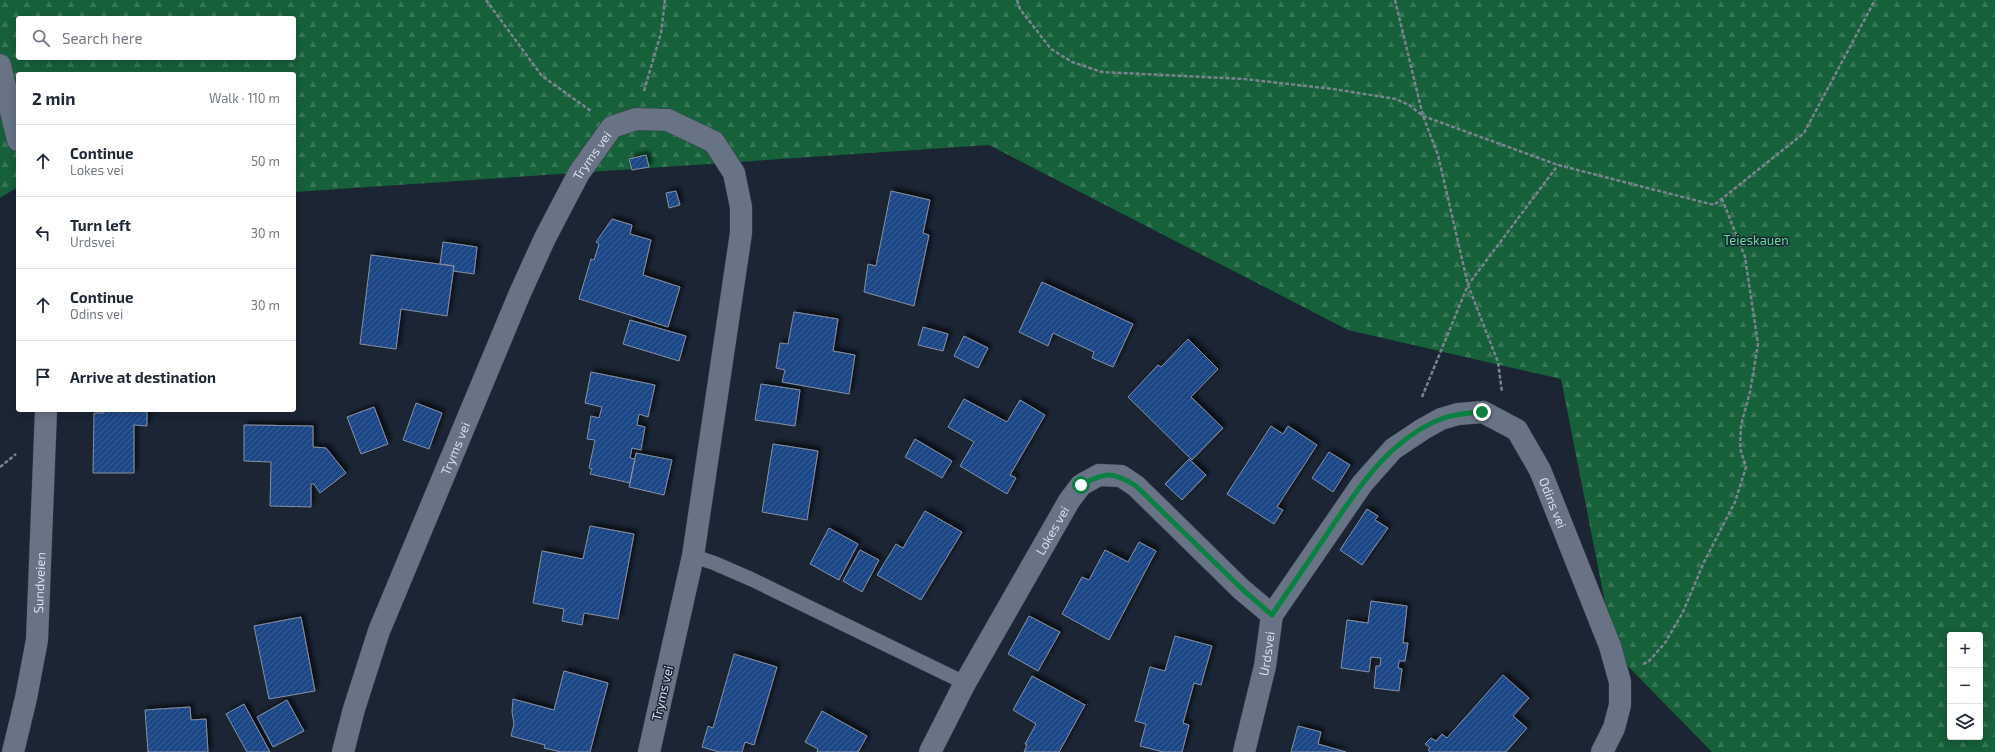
<!DOCTYPE html>
<html lang="en">
<head>
<meta charset="utf-8">
<style>
	:root { --surface:#fff; --page:#f2f2f3; --text:#1f2937; --muted:#747a83; --line:#e0e1e3 }
	body { margin:0; font-family:"Exo 2",sans-serif; background:var(--page); color:var(--text) }
	.controls { position:absolute; right:12px; bottom:12px; display:grid; overflow:hidden; border-radius:4px; box-shadow:0 2px 10px #0003 }
	.controls button { width:36px; height:36px; display:grid; place-items:center; padding:0; border:0; border-bottom:1px solid var(--line); background:var(--surface); color:var(--text); font:20px sans-serif }
	.stop { position:absolute; width:12px; height:12px; margin:-9px; border:3px solid #0b8043; border-radius:50%; background:#fff }
	.stop.end { background:#0b8043; border-color:#fff; box-shadow:0 1px 4px #0008 }
	.list { margin:0; padding:0; list-style:none }
	h2 { display:flex; justify-content:space-between; align-items:center; height:52px; margin:0; padding:0 16px; font-size:17px }
	h2 small { font-size:13px; font-weight:400; color:var(--muted) }
	.list li { display:grid; grid-template-columns:26px 1fr auto; gap:12px; align-items:center; box-sizing:border-box; height:72px; padding:0 16px; border-top:1px solid var(--line) }
	.list b { display:block; font-size:15px; white-space:nowrap }
	.list p { margin:0; font-size:13px; white-space:nowrap; color:var(--muted) }
	.list em { font-size:13px; font-style:normal; color:var(--muted) }
	.icon { flex:none; width:22px; height:22px; fill:none; stroke:currentColor; stroke-width:2; stroke-linecap:round; stroke-linejoin:round }
	.map { position:relative; flex:none; width:1995px; height:752px; overflow:hidden }
	.search { position:absolute; background:var(--surface); box-shadow:0 2px 10px #0003; left:16px; top:16px; width:280px; height:44px; display:flex; align-items:center; gap:10px; box-sizing:border-box; padding:0 14px; border-radius:4px; color:var(--muted); font-size:15px }
	.panel { position:absolute; background:var(--surface); box-shadow:0 2px 10px #0003; left:16px; top:72px; width:280px; height:340px; border-radius:4px }
	.map>svg:first-child { display:block }
	.forest { fill:url(#forest-firs); fill-rule:evenodd }
	.building { fill:url(#building-hatch); stroke:#8490a3; filter:url(#shadow) }
	.lines { fill:none; stroke-linecap:round; stroke-linejoin:round }
	.lane-casing { stroke:#383f4c; stroke-width:15 }
	.street-casing { stroke:#383f4c; stroke-width:23 }
	.path { stroke:#7b8390; stroke-width:2.5; stroke-dasharray:4 2; stroke-linecap:butt }
	.lane { stroke:#687486; stroke-width:14 }
	.street { stroke:#687486; stroke-width:22 }
	.route { stroke:#0b8043; stroke-width:5 }
	.labels { text-anchor:middle; stroke-width:3; stroke-linejoin:round; paint-order:stroke }
	.street-label { font-size:13px; fill:#d7dee9; stroke:#1b2534 }
	.park-label { font-size:13px; fill:#63dc98; stroke:#1b2534 }
</style>
</head>
<body>
<div class="map">
<svg width="1995" height="752" viewBox="0 0 1995 752">
	<defs>
		<pattern id="forest-firs" width="22" height="20" patternUnits="userSpaceOnUse"><rect width="22" height="20" fill="#16603a"/><path d="M5 1l3.5 6h-7zM16 11l3.5 6h-7z" fill="#377656"/></pattern>
		<pattern id="building-hatch" width="6" height="6" patternUnits="userSpaceOnUse"><rect width="6" height="6" fill="#1f4687"/><path d="M-1 1l2-2M0 6l6-6M5 7l2-2" fill="none" stroke="#3f6098"/></pattern>
		<filter id="shadow"><feDropShadow dx="3.5" dy="-3.5" stdDeviation="2" flood-color="#0009"/></filter>
	</defs>
	<rect width="100%" height="100%" fill="#1b2534"/>
	<path class="forest" d="M0,0h1995v752h-283l-97,-99 -54,-274 -213,-49 -359,-185 -695,47v-118h-276v113l-18,11zM18,18h276v40h-276zM1950,635h30v102h-30z"/>
	<path class="building" d="M646,155l3,12 -17,3 -3,-11z
		M676,191l4,14 -11,3 -3,-15z
		M891,191l39,9 -7,33 6,2 -15,71 -50,-14 4,-28 8,2z
		M612,219l20,6 -2,9 21,6 -8,35 37,12 -12,40 -89,-28 12,-40 3,1 5,-16 -3,-2z
		M443,242l34,5 -3,27 -21,-3 1,-5 -14,-2z
		M371,255l83,11 -7,50 -46,-7 -5,40 -36,-5z
		M1042,282l91,42 -20,43 -21,-9 2,-6 -41,-19 -5,13 -29,-14z
		M794,312l44,7 -5,32 22,4 -6,39 -67,-12 3,-12 -9,-2 4,-25 8,1z
		M630,320l56,16 -7,25 -56,-17z
		M923,327l25,7 -5,17 -25,-6z
		M964,336l24,12 -10,20 -24,-12z
		M1188,339l30,30 -27,28 32,31 -31,32 -64,-63 30,-32 3,2z
		M591,372l64,13 -7,32 -9,-3 -2,11 8,2 -4,23 -9,-2 -2,10 5,1 -5,24 -40,-9 2,-5 -3,-1 6,-28 -8,-1 4,-23 8,2 3,-11 -17,-4z
		M761,384l39,6 -5,36 -40,-6z
		M964,399l43,23 13,-22 25,15 -35,60 6,3 -9,16 -47,-28 14,-24 -26,-15z
		M416,403l26,10 -13,36 -26,-9z
		M374,407l14,37 -27,10 -14,-37z
		M104,410h43v16l-13,-1v48h-41l1,-60h10z
		M244,425l69,1v21l13,1 20,25 -26,20 -6,-9h-3v23l-41,-1 1,-44 -27,-1z
		M1271,426l12,8 5,-8 29,19 -40,62 6,3 -9,14 -47,-30z
		M915,439l37,22 -10,17 -37,-21z
		M773,444l45,7 -11,69 -45,-8z
		M1329,452l21,13 -17,27 -21,-14z
		M636,453l36,7 -8,35 -35,-8z
		M1189,459l17,16 -24,25 -17,-16z
		M1367,509l11,7 -3,4 13,8 -26,37 -22,-15z
		M925,511l37,21 -41,68 -44,-25 19,-31 7,4z
		M590,526l44,8 -16,85 -34,-6 -2,12 -20,-4 2,-12 -31,-6 9,-52 41,8z
		M829,528l29,16 -19,36 -29,-16z
		M1139,542l17,9 -47,89 -47,-26 20,-37 7,3 16,-30 23,12z
		M860,550l19,10 -17,32 -19,-11z
		M1371,601l36,5 -4,37h5l-3,18h-6l-1,7 4,1 -3,22 -25,-3 2,-22h4l1,-8 -10,-1 -2,15 -28,-4 6,-48 21,3z
		M1029,616l31,16 -22,39 -30,-17z
		M301,617l14,74 -46,8 -15,-73z
		M1175,636l37,10 -11,39 -7,-2 -11,40 6,2 -7,27h-19l-23,-6 6,-22 -11,-3 15,-54 15,4z
		M734,654l43,13 -23,78 -9,-3 -3,10h-23l-17,-5 6,-21 5,2z
		M564,671l44,12 -18,69h-29l-17,-4 1,-3 -34,-9 3,-12 -2,-12 1,-13 41,11z
		M1503,675l26,23 -16,18 14,12 -21,24h-76l-2,-2 2,-2 -5,-4 6,-6 5,3 6,-7 5,4z
		M1032,676l53,29 -26,47h-35l3,-7 -2,-1 11,-20 -23,-14z
		M287,700l17,31 -31,16 -16,-30z
		M244,704l26,48h-23l-21,-38z
		M190,707l1,13 15,-1 2,33h-60l-3,-42z
		M822,711l45,25 -9,16h-41l1,-3 -13,-7z
		M1298,726l23,6 -3,12 28,8h-55z"/>
	<g class="lines">
		<defs>
			<path id="lane" d="M693,556l21,7 37,16 214,104"/>
			<g id="street">
				<path d="M0,65l18,75"/>
				<path id="s1" d="M13,752l13,-54 11,-58 9,-230"/>
				<path id="s2" d="M343,752l11,-43 25,-78 141,-338 25,-55 34,-65 33,-46 24,-8 32,1 46,22 20,31 7,34v26l-48,323 -44,196"/>
				<path id="s3" d="M930,752l35,-69 104,-182 12,-16 18,-10 22,1 15,10 105,103 31,26"/>
				<path id="s4" d="M1244,752l21,-86 7,-51 90,-131 31,-35 30,-20 18,-10 17,-5 25,-2 34,18 23,40 70,176 10,36v23l-6,23 -12,24"/>
			</g>
		</defs>
		<use href="#lane" class="lane-casing"/>
		<use href="#street" class="street-casing"/>
		<path class="path" d="M486,0l56,76 49,35
			M1017,0l3,9 31,40 21,13 30,10 142,7 89,10 63,10 13,6 14,11 135,49 156,40 90,-72 71,-133
			M1395,0l28,116 15,39 30,130 30,77 4,30
			M644,91l17,-58 4,-33
			M1422,397l46,-112 90,-120
			M0,467l16,-13
			M1643,664l5,-2 17,-19 18,-31 21,-50 31,-60 11,-35 -6,-19 1,-23 9,-33 8,-48 -13,-87 -23,-58"/>
		<use href="#lane" class="lane"/>
		<use href="#street" class="street"/>
	</g>
	<g class="lines">
		<path class="route" d="M1081,485c24,-13 32,-14 55,1l105,102 31,27c18,-27 37,-54 55,-81 30,-44 61,-94 114,-115 13,-5 27,-6 41,-7"/>
	</g>
	<g class="labels">
		<g class="street-label">
			<text dy="5" stroke="none"><textPath href="#s2" startOffset="648">Tryms vei</textPath></text>
			<text dy="5" stroke="none"><textPath href="#s2" startOffset="324">Tryms vei</textPath></text>
			<text dy="5" stroke="none"><textPath href="#s4" startOffset="565">Odins vei</textPath></text>
			<text dy="5" stroke="none"><textPath href="#s3" startOffset="253">Lokes vei</textPath></text>
			<text dy="5" stroke="none"><textPath href="#s1" startOffset="172">Sundveien</textPath></text>
			<text dy="5" stroke="none"><textPath href="#s4" startOffset="101">Urdsvei</textPath></text>
			<text transform="translate(662 693) rotate(-77)" y="5">Tryms vei</text>
		</g>
		<g class="park-label">
			<text x="1756" y="245">Teieskauen</text>
		</g>
	</g>
</svg>
<div class="controls">
<button>+</button>
<button>−</button>
<button><svg class="icon" aria-label="layers" viewBox="0 0 24 24"><path d="M12 4l9 5-9 5-9-5zM3 14l9 5 9-5"/></svg></button>
</div>
<div class="stop" style="left:1081px;top:485px"></div>
<div class="stop end" style="left:1482px;top:412px"></div>
<div class="search"><svg class="icon" aria-label="search" viewBox="0 0 24 24"><circle cx="10" cy="10" r="6"/><path d="M15 15l6 6"/></svg>Search here</div>
<section class="panel">
<h2>2 min<small>Walk · 110 m</small></h2>
<ul class="list">
<li><svg class="icon" aria-label="ahead" viewBox="0 0 24 24"><path d="M12 20V5M6 11l6-6 6 6"/></svg><div><b>Continue</b><p>Lokes vei</p></div><em>50 m</em></li>
<li><svg class="icon" aria-label="left" viewBox="0 0 24 24"><path d="M17 20v-9H6M10 6l-5 5 5 5"/></svg><div><b>Turn left</b><p>Urdsvei</p></div><em>30 m</em></li>
<li><svg class="icon" aria-label="ahead" viewBox="0 0 24 24"><path d="M12 20V5M6 11l6-6 6 6"/></svg><div><b>Continue</b><p>Odins vei</p></div><em>30 m</em></li>
<li><svg class="icon" aria-label="arrive" viewBox="0 0 24 24"><path d="M6 21V4h12l-3 4 3 4H6"/></svg><div><b>Arrive at destination</b></div></li>
</ul>
</section>
</div>
</body>
</html>
